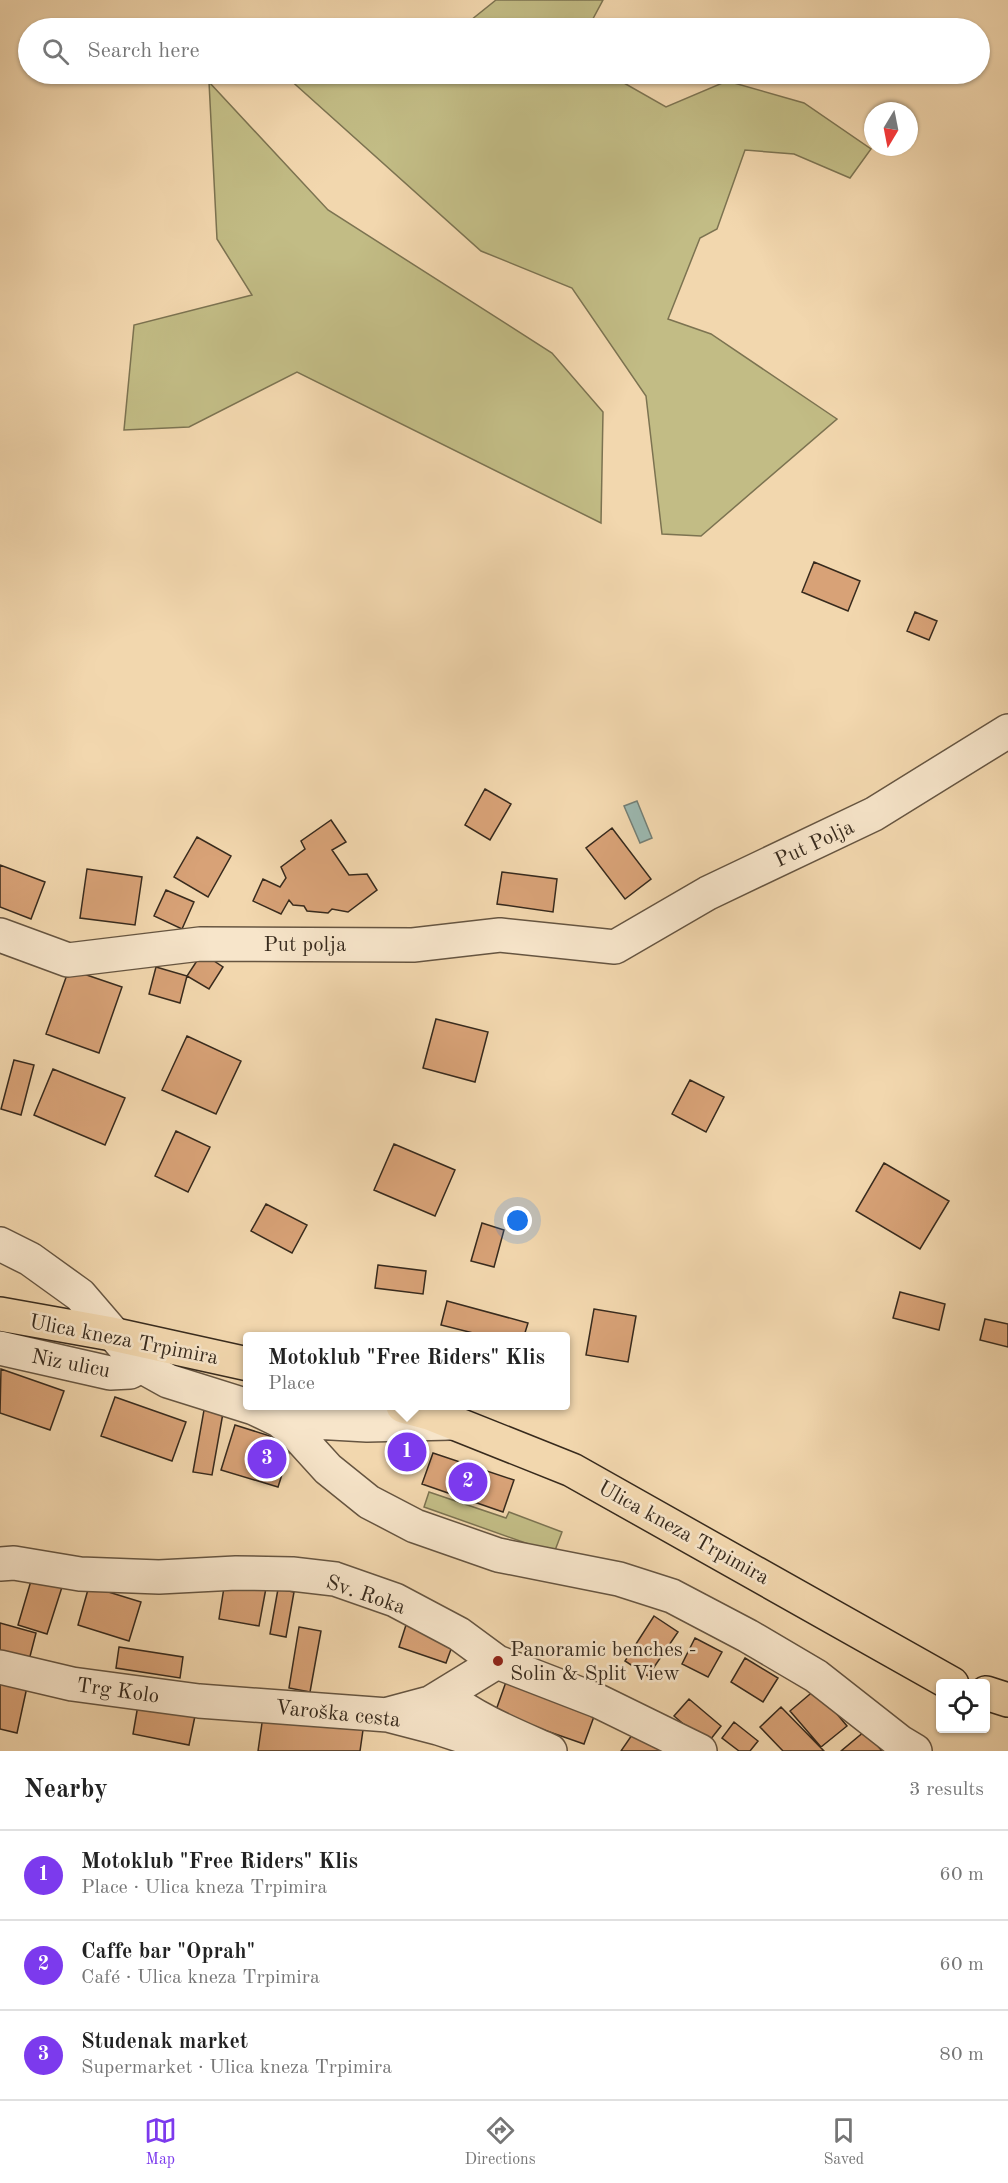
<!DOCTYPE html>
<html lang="en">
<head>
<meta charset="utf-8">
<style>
	:root { --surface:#fff; --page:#f6f6f6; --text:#222; --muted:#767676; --line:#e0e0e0; --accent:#7c3aed }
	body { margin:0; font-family:"Old Standard TT",serif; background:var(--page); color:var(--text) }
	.controls { position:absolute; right:18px; bottom:18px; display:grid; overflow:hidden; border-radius:6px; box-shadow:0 2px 4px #0004 }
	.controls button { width:54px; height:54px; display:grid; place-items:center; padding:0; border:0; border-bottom:2px solid var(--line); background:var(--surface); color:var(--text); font:30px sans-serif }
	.compass { position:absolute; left:864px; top:102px; width:54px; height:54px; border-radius:50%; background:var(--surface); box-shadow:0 2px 4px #0004; rotate:190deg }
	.you { position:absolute; left:518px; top:1221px; width:21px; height:21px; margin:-15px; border:4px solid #fff; border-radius:50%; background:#1a73e8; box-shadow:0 0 0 9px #1a73e833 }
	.badge { display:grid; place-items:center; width:39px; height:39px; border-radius:50%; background:var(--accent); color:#fff; font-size:20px; font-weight:700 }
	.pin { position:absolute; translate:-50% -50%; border:3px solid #fff; box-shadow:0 2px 6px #0006 }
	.popup { position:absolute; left:243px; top:1332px; width:327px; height:78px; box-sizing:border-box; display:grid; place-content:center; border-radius:6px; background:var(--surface); filter:drop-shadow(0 2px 4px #0005); font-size:20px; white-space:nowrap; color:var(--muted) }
	.popup b { font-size:22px; color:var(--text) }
	.popup::after { content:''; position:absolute; left:50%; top:100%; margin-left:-12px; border:12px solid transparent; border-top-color:var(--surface) }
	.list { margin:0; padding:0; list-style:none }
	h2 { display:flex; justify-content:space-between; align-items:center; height:78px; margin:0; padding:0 24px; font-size:26px }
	h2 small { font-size:20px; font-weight:400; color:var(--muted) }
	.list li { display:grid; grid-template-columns:39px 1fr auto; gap:18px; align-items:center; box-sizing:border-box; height:90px; padding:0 24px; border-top:2px solid var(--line) }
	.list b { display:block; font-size:22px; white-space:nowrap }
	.list p { margin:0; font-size:20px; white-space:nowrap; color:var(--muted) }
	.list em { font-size:20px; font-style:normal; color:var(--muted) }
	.icon { flex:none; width:33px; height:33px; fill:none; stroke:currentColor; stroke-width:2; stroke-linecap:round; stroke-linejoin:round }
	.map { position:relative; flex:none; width:1008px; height:1751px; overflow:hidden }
	.search { position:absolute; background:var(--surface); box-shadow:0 2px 4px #0004; left:18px; right:18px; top:18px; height:66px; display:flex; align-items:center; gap:15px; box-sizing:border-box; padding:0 21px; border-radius:33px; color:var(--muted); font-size:22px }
	.sheet { height:348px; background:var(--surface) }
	nav { display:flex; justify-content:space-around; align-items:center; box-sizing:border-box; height:84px; border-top:2px solid var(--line); background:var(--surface); font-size:16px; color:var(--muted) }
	nav a { display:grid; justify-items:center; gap:3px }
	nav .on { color:var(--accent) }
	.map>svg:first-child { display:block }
	.green { fill:#c2bc85; stroke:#7c7351; stroke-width:1.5 }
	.water { fill:#9cb8b0; stroke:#747f75; stroke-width:1.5 }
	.building { fill:#d8a277; stroke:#372a1d; stroke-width:1.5 }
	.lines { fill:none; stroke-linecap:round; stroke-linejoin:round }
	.minor-casing { stroke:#665541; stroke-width:36 }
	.major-casing { stroke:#372a1d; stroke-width:36 }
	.minor { stroke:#f7e5ca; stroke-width:33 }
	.major { stroke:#f2d7ae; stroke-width:33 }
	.poi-dot { fill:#8f2418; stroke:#f7e5ca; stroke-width:2 }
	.labels { text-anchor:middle; stroke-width:5; stroke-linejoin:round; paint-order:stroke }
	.street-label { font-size:21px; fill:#372a1d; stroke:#f7e5ca }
	.poi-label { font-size:21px; fill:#372a1d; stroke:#f7e5ca; text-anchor:start }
</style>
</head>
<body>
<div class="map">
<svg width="1008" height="1751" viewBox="0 0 1008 1751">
	<rect width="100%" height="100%" fill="#f2d7ae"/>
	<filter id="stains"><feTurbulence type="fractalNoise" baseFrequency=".00333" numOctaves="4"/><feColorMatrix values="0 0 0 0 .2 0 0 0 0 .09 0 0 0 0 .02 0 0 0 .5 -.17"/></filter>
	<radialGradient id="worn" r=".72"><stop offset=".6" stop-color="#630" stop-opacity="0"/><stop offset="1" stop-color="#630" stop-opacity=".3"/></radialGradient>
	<path class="green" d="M496,0h107l-15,28h-219l14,-8 83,4z
		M294,74h299l24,5 49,28 61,-26 77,22 67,46 -21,29 -56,-24 -49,-4 -28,79 -17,9 -32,81 43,15 126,85 -136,117 -39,-2 -16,-138 -74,-108 -91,-37 -194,-174z
		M209,82l119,128 224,143 51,59 -2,111 -304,-151 -108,55 -65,3 10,-105 118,-30 -35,-56z
		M429,1492l77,26 3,-6 53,20 -8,21 -130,-46z"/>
	<path class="water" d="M637,801l15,37 -12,5 -16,-37z"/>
	<path class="building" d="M814,562l46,19 -12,30 -46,-19z
		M915,612l22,9 -8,19 -22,-9z
		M485,789l26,15 -21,36 -25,-15z
		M331,820l15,22 -14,8 17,25 18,-1 10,16 -29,22 -16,-3 -4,4 -21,-2 -3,-5 -11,-1 -4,-5 -8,14 -28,-13 10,-22 17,8 6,-9 -5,-11 24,-18 -4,-8z
		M612,828l39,51 -26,20 -39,-51z
		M197,837l34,19 -23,41 -34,-20z
		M0,865l45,17 -14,37 -31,-12z
		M87,869l55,8 -7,48 -55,-7z
		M502,872l55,7 -4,33 -56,-8z
		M166,890l28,12 -12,27 -28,-13z
		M202,953l21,14 -14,22 -22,-13z
		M156,967l31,9 -7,27 -31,-9z
		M69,969l53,18 -23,66 -53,-19z
		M436,1019l52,13 -13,50 -52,-14z
		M187,1036l54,25 -25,53 -54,-24z
		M14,1060l20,5 -13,50 -20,-6z
		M53,1069l72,29 -20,47 -71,-30z
		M690,1080l34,17 -18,35 -34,-18z
		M176,1131l34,16 -22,45 -33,-16z
		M394,1144l61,26 -20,46 -61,-26z
		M884,1163l65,38 -29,48 -64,-38z
		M266,1204l41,21 -15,28 -41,-22z
		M482,1223l22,7 -10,37 -23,-6z
		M378,1265l48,6 -3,23 -48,-6z
		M900,1292l45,12 -6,26 -46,-12z
		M447,1301l81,22 -4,13h-39l-44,-11z
		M594,1309l42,7 -8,46 -42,-7z
		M985,1319l23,5v23l-28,-7z
		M1,1369l63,22 -14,39 -50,-17z
		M115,1397l71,25 -14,39 -71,-25z
		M204,1410l19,3 -11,62 -19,-3z
		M235,1425l57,18 -14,44 -57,-17z
		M391,1441l35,7 -3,15 -35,-6z
		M433,1453l81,27 -11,32 -81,-28z
		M33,1574l30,10 -16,50 -29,-9z
		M225,1581l41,7 -7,38 -40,-7z
		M89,1586l52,16 -12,39 -51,-16z
		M278,1589l16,3 -8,45 -16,-3z
		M654,1616l24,16 -30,44 -23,-15z
		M0,1623l36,10 -9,35 -27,-8z
		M406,1625l48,16 -8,22 -47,-16z
		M299,1627l22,4 -11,61 -21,-4z
		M695,1638l27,14 -14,25 -26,-13z
		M119,1647l64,10 -3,21 -64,-10z
		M745,1658l33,20 -15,24 -32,-20z
		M507,1679l89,32 -12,33 -89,-31z
		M0,1681l27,6 -10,46 -17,-4z
		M816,1689l31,37 -26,21 -31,-36z
		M689,1699l32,27 -14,18 -33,-28z
		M138,1705l57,11 -6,29 -56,-11z
		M781,1707l43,44h-41l-23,-24z
		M263,1716l100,14 -3,21h-102z
		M734,1722l24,19 -8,10h-11l-17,-13z
		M865,1731l17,20h-41z
		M634,1732l29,19h-42z"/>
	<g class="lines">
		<defs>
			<path id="minor" d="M0,935l68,25 132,-16 213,1 87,-10 115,12 93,-54 166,-79 134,-83
				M0,1244l30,15 50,36 61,71 27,15 86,27 25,12 19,16 30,33 41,33 46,24 83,29 121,24 53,17 76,40 68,40 84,66 15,9
				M0,1348l110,25 20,-1 11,-6
				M279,1420l88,5 84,-2
				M0,1564l14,-1 66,11 79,3 77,-4 56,1 43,5 60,21 64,34 38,28 101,39 102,50
				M0,1667l72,17 127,17 189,14 50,13 70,23
				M444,1695c32,25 70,40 106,56
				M389,1714l41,-11 67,-41"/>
			<path id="major" d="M0,1314l112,20 136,30
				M403,1406l26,7 143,57 380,214
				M986,1693l22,7"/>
		</defs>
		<use href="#minor" class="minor-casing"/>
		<use href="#major" class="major-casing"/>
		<use href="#minor" class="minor"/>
		<use href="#major" class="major"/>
	</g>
	<circle class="poi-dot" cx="498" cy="1661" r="6"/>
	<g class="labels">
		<g class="street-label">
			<text transform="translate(814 843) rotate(-25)" y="7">Put Polja</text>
			<text x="305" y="951">Put polja</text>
			<text transform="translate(124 1339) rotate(11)" y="7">Ulica kneza Trpimira</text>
			<text transform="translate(71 1363) rotate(11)" y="7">Niz ulicu</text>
			<text transform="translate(684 1532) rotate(29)" y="7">Ulica kneza Trpimira</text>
			<text transform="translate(366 1594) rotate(19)" y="7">Sv. Roka</text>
			<text transform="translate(118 1690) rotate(8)" y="7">Trg Kolo</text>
			<text transform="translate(338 1713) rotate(6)" y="7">Varoška cesta</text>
		</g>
		<g class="poi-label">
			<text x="510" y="1656">Panoramic benches -<tspan x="510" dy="24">Solin &amp; Split View</tspan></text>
		</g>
	</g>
	<rect width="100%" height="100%" filter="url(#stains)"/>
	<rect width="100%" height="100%" fill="url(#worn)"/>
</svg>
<div class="controls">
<button><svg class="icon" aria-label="locate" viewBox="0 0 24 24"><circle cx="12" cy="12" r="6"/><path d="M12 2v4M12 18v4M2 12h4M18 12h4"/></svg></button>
</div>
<svg class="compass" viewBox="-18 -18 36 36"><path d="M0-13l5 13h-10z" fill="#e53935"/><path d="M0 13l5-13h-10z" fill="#767676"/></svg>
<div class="you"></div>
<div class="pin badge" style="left:407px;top:1452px">1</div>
<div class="popup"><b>Motoklub &quot;Free Riders&quot; Klis</b>Place</div>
<div class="pin badge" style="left:468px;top:1482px">2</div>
<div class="pin badge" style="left:267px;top:1459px">3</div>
<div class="search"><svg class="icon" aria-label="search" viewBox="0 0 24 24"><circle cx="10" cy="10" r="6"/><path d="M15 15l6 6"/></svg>Search here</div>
</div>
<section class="sheet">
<h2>Nearby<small>3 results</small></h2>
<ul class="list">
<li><span class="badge">1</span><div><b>Motoklub &quot;Free Riders&quot; Klis</b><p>Place · Ulica kneza Trpimira</p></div><em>60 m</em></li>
<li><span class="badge">2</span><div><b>Caffe bar &quot;Oprah&quot;</b><p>Café · Ulica kneza Trpimira</p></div><em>60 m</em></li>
<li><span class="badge">3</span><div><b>Studenak market</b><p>Supermarket · Ulica kneza Trpimira</p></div><em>80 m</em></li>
</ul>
</section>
<nav>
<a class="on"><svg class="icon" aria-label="map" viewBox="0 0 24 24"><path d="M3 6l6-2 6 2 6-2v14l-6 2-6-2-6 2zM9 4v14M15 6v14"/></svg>Map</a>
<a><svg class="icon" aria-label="directions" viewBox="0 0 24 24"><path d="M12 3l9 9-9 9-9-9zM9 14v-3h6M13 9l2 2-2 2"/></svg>Directions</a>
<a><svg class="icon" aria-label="saved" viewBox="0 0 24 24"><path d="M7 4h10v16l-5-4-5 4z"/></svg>Saved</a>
</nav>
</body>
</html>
